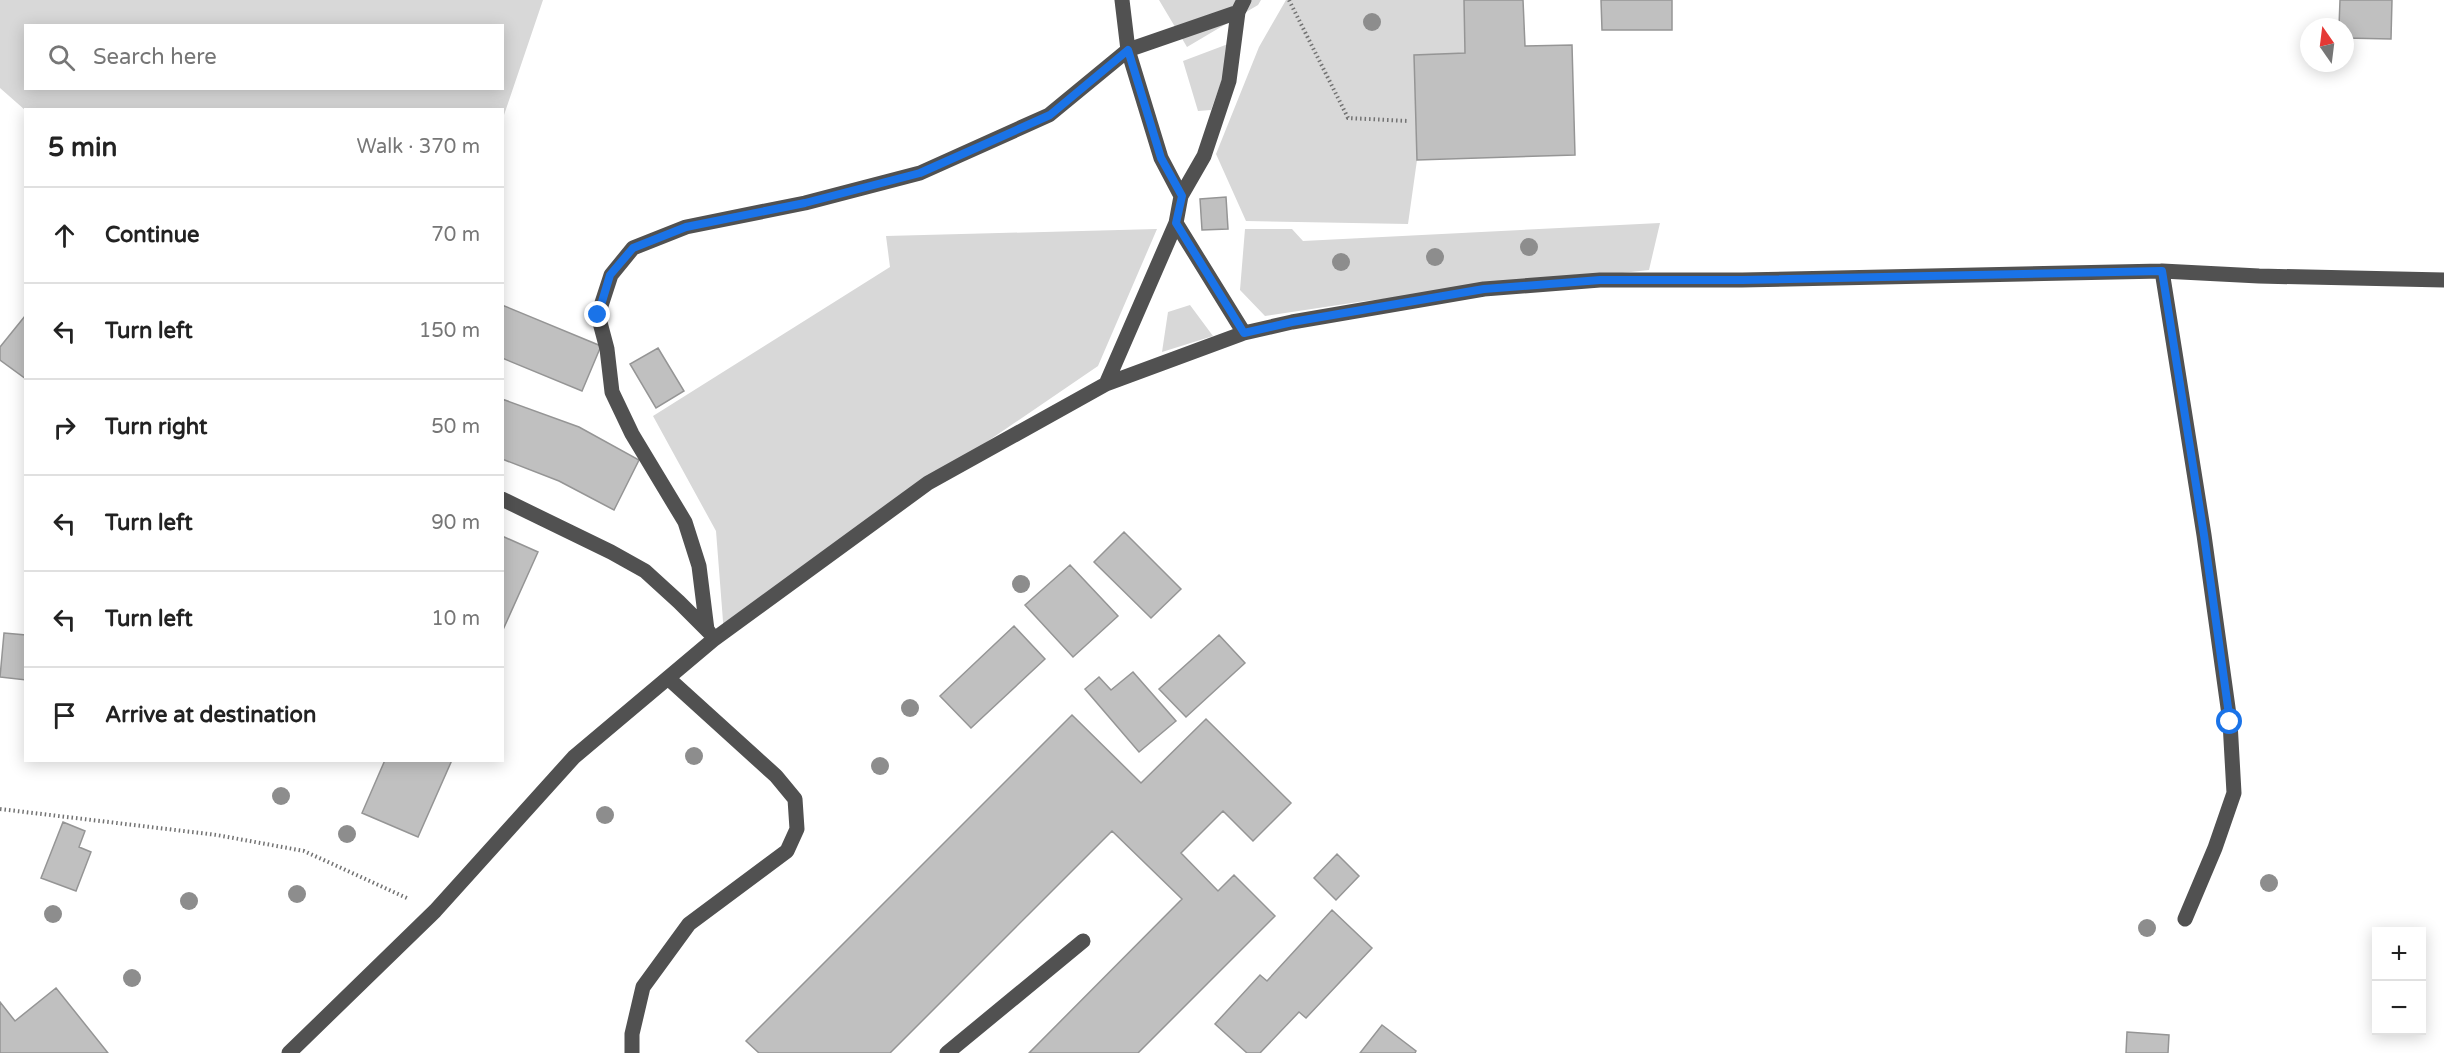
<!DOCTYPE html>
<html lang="en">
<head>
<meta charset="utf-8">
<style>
	:root { --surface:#fff; --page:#f2f2f2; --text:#222; --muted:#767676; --line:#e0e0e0 }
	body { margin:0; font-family:"Varela Round",sans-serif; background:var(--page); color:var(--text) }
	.controls { position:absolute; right:18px; bottom:18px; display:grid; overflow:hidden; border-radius:0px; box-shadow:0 3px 15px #0003 }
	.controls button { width:54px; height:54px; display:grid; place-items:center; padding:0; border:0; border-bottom:2px solid var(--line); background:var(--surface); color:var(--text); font:30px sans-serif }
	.compass { position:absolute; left:2300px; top:18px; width:54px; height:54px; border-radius:50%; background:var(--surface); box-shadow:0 3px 15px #0003; rotate:346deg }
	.stop { position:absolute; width:18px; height:18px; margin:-14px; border:4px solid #1a73e8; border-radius:50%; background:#fff }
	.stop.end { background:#1a73e8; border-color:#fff; box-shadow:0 2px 6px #0008 }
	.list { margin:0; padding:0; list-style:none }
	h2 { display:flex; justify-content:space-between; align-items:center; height:78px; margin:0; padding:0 24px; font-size:26px }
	h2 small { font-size:20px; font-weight:400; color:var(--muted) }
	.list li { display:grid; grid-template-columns:39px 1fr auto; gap:18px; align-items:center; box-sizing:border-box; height:96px; padding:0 24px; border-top:2px solid var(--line) }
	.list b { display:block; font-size:22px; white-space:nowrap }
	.list em { font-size:20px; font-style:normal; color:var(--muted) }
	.icon { flex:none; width:33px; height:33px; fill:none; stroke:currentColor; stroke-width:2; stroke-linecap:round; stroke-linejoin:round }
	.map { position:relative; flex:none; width:2444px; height:1053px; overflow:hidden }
	.search { position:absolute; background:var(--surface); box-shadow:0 3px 15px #0003; left:24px; top:24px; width:480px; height:66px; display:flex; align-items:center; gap:15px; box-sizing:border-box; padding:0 21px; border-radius:0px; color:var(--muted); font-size:22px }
	.panel { position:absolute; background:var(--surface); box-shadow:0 3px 15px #0003; left:24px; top:108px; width:480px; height:654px; border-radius:0px }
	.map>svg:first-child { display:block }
	.green { fill:#d8d8d8; fill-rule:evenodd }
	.building { fill:#c0c0c0; stroke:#959595; stroke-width:1.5 }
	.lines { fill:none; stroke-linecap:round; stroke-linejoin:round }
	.path { stroke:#737373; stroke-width:4; stroke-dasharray:1.5 3; stroke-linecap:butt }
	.minor { stroke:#515151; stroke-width:15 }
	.tree { fill:#8d8d8d }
	.route { stroke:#1a73e8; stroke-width:8 }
</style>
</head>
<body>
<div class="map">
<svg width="2444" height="1053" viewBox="0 0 2444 1053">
	<rect width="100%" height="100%" fill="#fff"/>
	<path class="green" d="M0,0h543l-40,118 -1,-8h-477l-25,-22zM26,26h476v62h-476z
		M1159,0h102l-3,5 -71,42z
		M1286,0h178l1,53 -51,2 3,105 -9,64 -162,-3 -30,-67 43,-107z
		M1236,41l-25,69 -13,1 -15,-50z
		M1660,223l-11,47 -284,31 -100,15 -25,-26 5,-61h47l11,12z
		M1157,229l-59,137 -132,90 -242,178 -8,-103 -63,-115 237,-149 -4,-31z
		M1190,305l23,31 -51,16 6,-40z"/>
	<path class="building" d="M1464,0h59l2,46 47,-1 3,110 -158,5 -3,-105 51,-2z
		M1601,0h71v30h-70z
		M2340,0h52l-1,39 -46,-1v-11h-6z
		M1226,197l2,32 -26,1 -2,-31z
		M502,305l99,41 -19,45 -80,-33z
		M25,316h1v63l-26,-19v-13z
		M658,348l26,43 -28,17 -26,-44z
		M502,399l77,28 60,33 -25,50 -55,-29 -57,-22z
		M1124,532l57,57 -30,29 -57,-56z
		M502,536l36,16 -36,80z
		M1070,565l48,51 -45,41 -48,-52z
		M1014,626l31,33 -74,69 -31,-32z
		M4,633l22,2v45l-26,-3z
		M1219,635l26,28 -59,54 -27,-28z
		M1133,672l43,49 -37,31 -54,-63 14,-12 12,13z
		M1072,715l69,68 65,-64 85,84 -38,38 -30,-30 -42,42 37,38 16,-16 41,41 -137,137h-109l153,-154 -70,-68 -222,222h-131l-13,-12z
		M385,760h67l-34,77 -56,-24z
		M63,822l22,9 -6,16 12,5 -15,39 -35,-13z
		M1337,854l22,22 -23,24 -22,-22z
		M1332,910l40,38 -66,70 -7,-6 -39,41h-13l-32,-29 45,-49 7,6z
		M56,988l52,65h-108v-51l15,19z
		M1382,1025l34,26 -1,2h-55z
		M2127,1032l42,3 -1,18h-42z"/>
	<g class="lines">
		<path class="path" d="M1289,0l59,118 60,3
			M0,809l217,26 87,16 105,48"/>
		<path class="minor" d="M1122,0l6,50 33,108 20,38
			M1176,223l68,110
			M2162,271l42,264 26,187 4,71 -19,55 -30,71
			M1106,384l70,-161 5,-27 23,-40 25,-75 9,-69 6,-12
			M502,499l109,53 34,19 34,31 30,30
			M707,630l-8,-64 -14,-44 -53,-88 -20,-42 -5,-43 -9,-34 13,-40 22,-27 53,-21 119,-24 115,-30 129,-58 79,-65 110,-38
			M289,1053l146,-142 139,-154 139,-117 215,-157 178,-99 138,-51 48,-11 192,-33 116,-9h142l420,-9 97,5 185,4
			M632,1053v-19l11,-47 46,-63 98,-73 10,-22 -2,-30 -19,-23 -107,-97
			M947,1053l136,-112"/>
	</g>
	<g class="tree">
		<circle cx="1372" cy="22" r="9"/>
		<circle cx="1529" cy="247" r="9"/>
		<circle cx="1435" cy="257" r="9"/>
		<circle cx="1341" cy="262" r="9"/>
		<circle cx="1021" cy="584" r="9"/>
		<circle cx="910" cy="708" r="9"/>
		<circle cx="694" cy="756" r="9"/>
		<circle cx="880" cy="766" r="9"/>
		<circle cx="281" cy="796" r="9"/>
		<circle cx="605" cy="815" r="9"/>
		<circle cx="347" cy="834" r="9"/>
		<circle cx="2269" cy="883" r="9"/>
		<circle cx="297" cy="894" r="9"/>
		<circle cx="189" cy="901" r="9"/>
		<circle cx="53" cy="914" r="9"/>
		<circle cx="2147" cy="928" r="9"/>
		<circle cx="132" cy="978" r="9"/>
	</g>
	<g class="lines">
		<path class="route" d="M598,315l12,-40 23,-27 53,-21 119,-24 115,-30 130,-58 78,-65 33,108 21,38 -6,27 68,110 48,-11 192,-33 116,-9h142l420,-9 42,264 26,187"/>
	</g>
</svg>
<div class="controls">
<button>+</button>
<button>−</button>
</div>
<svg class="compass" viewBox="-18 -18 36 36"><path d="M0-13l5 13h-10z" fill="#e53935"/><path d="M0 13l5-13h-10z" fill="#767676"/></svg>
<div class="stop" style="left:2230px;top:722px"></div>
<div class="stop end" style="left:598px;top:315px"></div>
<div class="search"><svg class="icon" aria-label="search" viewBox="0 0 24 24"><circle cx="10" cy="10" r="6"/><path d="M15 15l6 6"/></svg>Search here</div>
<section class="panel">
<h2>5 min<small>Walk · 370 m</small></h2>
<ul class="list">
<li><svg class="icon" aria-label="ahead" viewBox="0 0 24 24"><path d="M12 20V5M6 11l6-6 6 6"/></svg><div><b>Continue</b></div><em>70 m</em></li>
<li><svg class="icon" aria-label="left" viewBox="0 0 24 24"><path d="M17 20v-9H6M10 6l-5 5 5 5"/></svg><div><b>Turn left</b></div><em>150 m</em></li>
<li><svg class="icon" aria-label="right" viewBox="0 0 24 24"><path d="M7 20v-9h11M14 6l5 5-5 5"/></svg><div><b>Turn right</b></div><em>50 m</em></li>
<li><svg class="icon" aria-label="left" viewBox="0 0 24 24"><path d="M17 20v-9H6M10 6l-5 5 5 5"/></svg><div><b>Turn left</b></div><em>90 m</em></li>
<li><svg class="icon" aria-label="left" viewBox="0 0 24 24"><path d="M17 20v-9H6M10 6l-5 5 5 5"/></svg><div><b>Turn left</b></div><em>10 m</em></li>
<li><svg class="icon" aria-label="arrive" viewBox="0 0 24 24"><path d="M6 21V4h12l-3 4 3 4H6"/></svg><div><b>Arrive at destination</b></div></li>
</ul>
</section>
</div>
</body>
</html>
